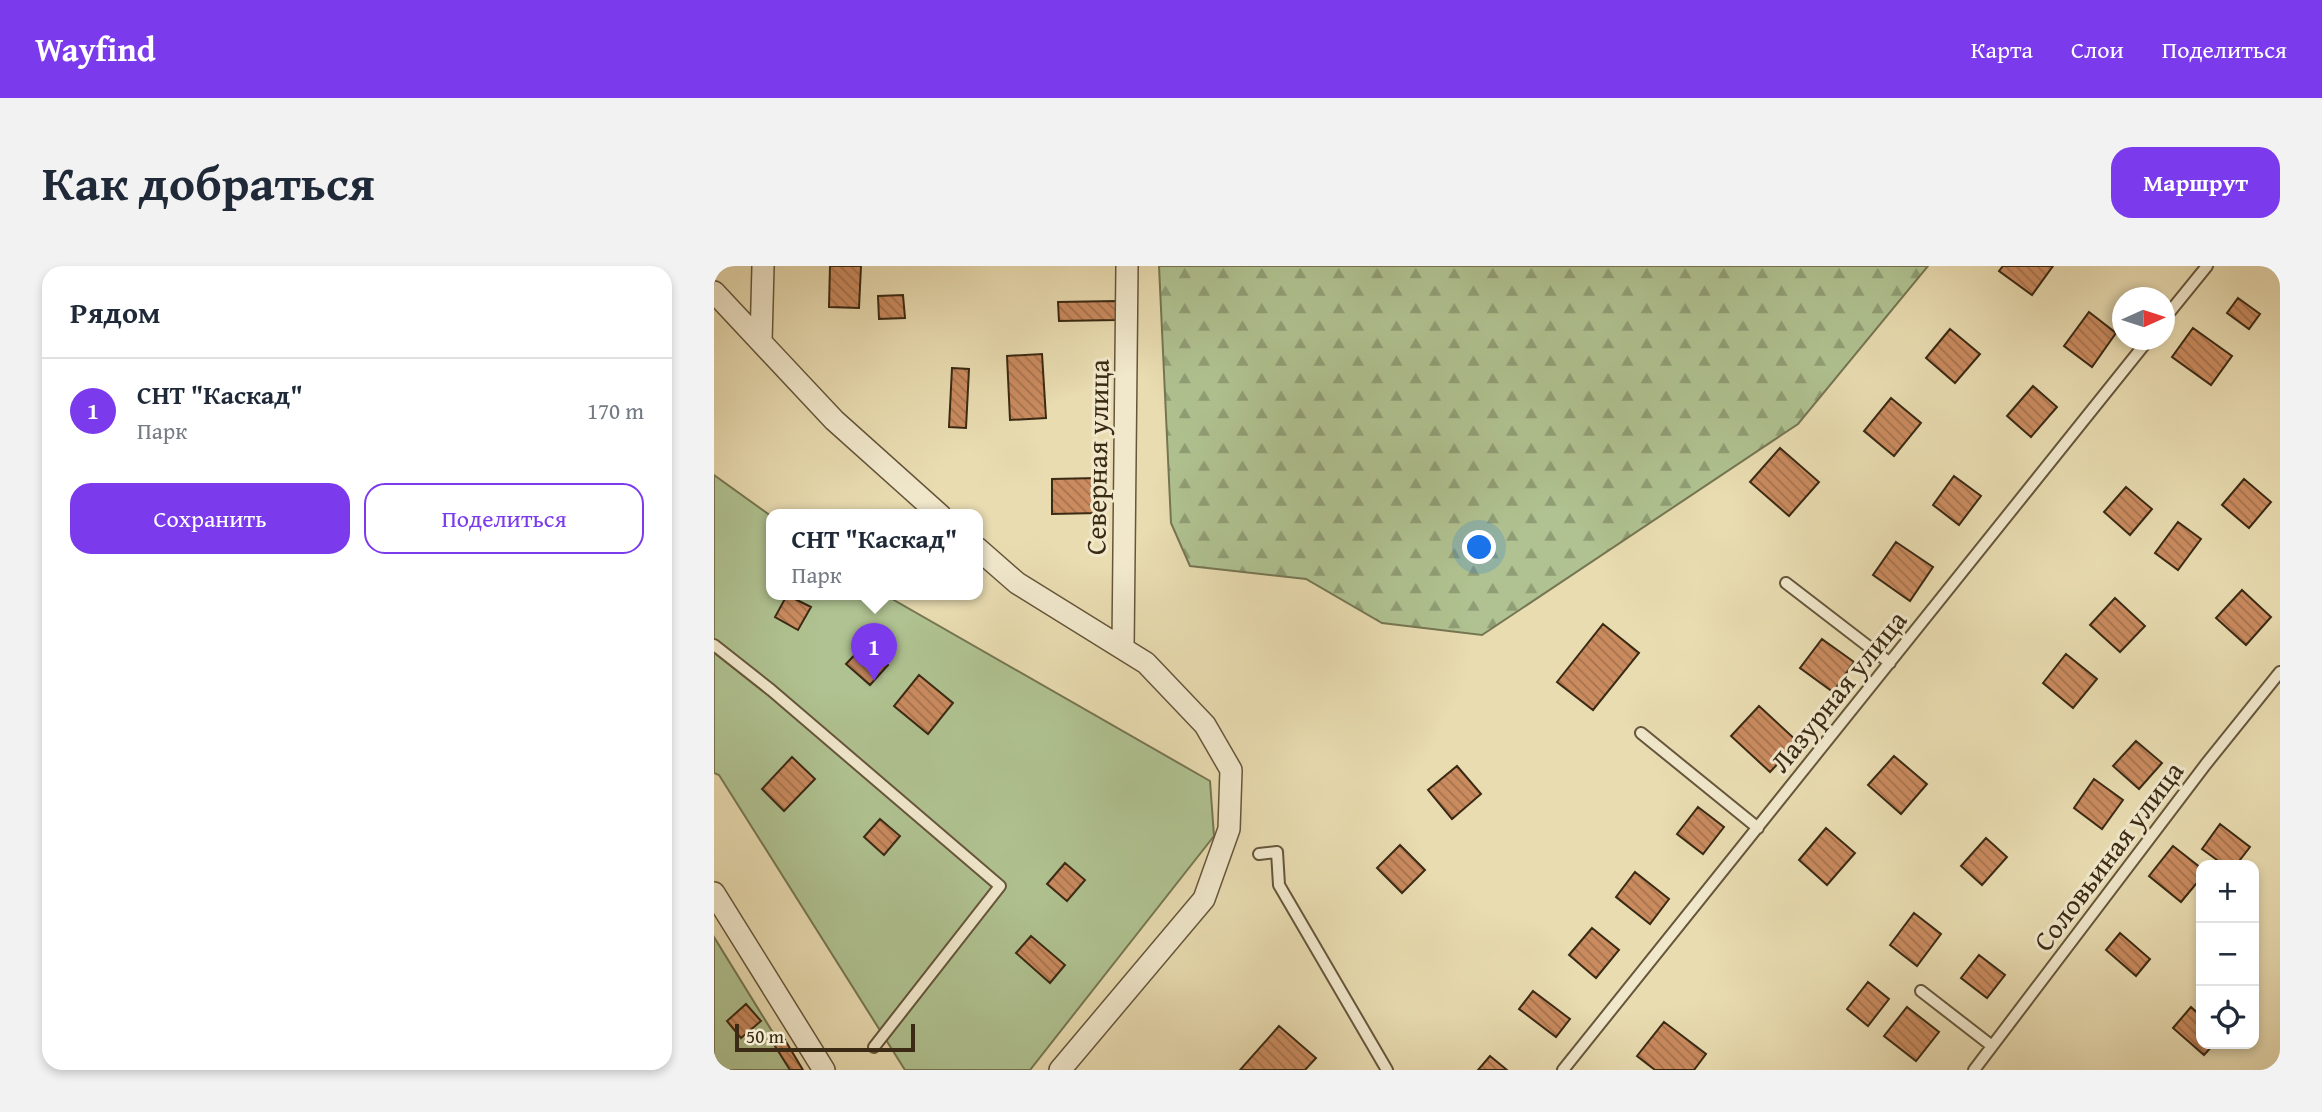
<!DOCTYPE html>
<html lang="ru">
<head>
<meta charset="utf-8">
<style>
	:root { --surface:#fff; --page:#f2f2f3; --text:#1f2937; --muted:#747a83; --line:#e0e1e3; --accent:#7c3aed }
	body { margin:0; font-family:"Gentium Book Plus",serif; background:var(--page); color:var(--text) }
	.controls { position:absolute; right:21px; bottom:21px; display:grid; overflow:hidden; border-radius:14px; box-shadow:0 4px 10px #0003 }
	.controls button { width:63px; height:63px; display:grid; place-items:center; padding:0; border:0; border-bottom:2px solid var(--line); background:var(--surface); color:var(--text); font:35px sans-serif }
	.compass { position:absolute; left:1398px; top:21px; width:63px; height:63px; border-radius:50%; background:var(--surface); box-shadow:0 4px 10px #0003; rotate:87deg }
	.scale { position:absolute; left:21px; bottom:18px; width:180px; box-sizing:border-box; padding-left:7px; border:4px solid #3b2a14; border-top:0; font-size:19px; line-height:24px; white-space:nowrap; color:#3b2a14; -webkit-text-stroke:5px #f1e8cc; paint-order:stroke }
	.you { position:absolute; left:766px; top:282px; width:24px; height:24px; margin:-18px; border:5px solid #fff; border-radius:50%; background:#1a73e8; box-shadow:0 0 0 10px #1a73e833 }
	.badge { display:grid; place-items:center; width:46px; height:46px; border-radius:50%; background:var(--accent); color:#fff; font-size:23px; font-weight:700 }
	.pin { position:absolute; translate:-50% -58px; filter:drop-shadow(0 2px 4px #0008) }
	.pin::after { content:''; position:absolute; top:37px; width:24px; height:21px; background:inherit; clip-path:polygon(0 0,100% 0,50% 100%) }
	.popup { position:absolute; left:52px; top:243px; width:217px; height:91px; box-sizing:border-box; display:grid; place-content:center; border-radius:14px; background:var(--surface); filter:drop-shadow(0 2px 5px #0005); font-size:23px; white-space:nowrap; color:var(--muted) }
	.popup b { font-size:26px; color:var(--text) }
	.popup::after { content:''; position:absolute; left:50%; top:100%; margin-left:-14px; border:14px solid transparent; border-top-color:var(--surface) }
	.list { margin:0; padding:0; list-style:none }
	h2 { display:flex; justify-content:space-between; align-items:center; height:91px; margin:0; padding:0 28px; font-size:30px }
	h2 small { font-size:23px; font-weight:400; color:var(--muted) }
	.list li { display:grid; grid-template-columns:46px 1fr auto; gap:21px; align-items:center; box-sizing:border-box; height:105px; padding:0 28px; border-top:2px solid var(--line) }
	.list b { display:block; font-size:26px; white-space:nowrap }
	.list p { margin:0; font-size:23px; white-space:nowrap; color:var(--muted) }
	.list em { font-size:23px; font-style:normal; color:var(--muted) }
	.actions { display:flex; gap:14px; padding:21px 28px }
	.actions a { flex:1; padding:16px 0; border:2px solid var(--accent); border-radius:21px; text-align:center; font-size:24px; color:var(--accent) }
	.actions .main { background:var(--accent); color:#fff }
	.icon { flex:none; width:38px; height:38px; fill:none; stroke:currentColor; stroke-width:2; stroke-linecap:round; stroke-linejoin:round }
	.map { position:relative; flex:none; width:1566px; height:804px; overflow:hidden; border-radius:21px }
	header { display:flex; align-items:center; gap:42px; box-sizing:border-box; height:98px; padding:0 35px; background:var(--accent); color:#fff }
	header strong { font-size:33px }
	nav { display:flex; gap:38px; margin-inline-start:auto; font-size:24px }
	.intro { display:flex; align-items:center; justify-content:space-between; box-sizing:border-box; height:168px; padding:0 42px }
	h1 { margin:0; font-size:49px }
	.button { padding:18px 32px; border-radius:21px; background:var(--accent); color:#fff; font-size:24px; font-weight:700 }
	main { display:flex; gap:42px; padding:0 42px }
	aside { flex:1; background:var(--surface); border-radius:21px; box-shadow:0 4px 10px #0003 }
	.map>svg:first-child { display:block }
	.green { fill:#b0c291; stroke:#767652; stroke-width:2 }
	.forest { fill:url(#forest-firs); stroke:#767652; stroke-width:2 }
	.building { fill:url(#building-back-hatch); stroke:#3b2a14; stroke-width:2 }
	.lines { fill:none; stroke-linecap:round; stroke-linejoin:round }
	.lane-casing { stroke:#66563b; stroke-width:14 }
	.street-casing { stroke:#66563b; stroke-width:24 }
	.lane { stroke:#f1e8cc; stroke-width:10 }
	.street { stroke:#f1e8cc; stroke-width:21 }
	.labels { text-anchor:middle; stroke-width:6; stroke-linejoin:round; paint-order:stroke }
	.street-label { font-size:28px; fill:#3b2a14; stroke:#f1e8cc }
</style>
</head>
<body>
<header>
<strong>Wayfind</strong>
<nav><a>Карта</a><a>Слои</a><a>Поделиться</a></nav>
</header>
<div class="intro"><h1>Как добраться</h1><a class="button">Маршрут</a></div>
<main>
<aside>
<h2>Рядом<small></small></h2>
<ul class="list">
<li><span class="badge">1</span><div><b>СНТ &quot;Каскад&quot;</b><p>Парк</p></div><em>170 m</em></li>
</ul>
<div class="actions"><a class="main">Сохранить</a><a>Поделиться</a></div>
</aside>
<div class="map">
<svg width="1566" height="804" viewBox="0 0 1566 804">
	<defs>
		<pattern id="forest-firs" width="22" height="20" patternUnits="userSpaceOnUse" patternTransform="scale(1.75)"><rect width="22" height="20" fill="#b0c291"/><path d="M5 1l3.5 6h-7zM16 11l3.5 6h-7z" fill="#909e75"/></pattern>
		<pattern id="building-back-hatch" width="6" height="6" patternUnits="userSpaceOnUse" patternTransform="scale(1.75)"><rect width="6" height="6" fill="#ca8b5f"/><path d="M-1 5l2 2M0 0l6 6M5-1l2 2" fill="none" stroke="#a5724d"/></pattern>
	</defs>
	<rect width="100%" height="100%" fill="#e9dcb1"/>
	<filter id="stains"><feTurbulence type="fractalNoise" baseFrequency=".00286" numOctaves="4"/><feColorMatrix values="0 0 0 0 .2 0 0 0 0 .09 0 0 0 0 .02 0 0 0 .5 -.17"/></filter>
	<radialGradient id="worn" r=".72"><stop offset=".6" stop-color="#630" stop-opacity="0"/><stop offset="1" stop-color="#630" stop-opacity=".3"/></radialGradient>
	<path class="green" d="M0,209l57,41v79h114l325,186 4,55 -184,234h-125l-186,-295 -5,-2z
		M0,671l82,133h-82z"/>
	<path class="forest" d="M445,0h769l-130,158 -316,211 -100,-12 -76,-44 -116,-13 -19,-43z"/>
	<path class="building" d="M116,0h31l-2,42 -30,-1z
		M1289,0h50l-21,29 -33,-24z
		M189,29l2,23 -26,1 -1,-23z
		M1524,32l22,16 -11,15 -22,-16z
		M402,35v19l-57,1 -1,-19z
		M1375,46l27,21 -24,34 -28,-21z
		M1479,62l39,28 -21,29 -39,-28z
		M1236,63l30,25 -25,29 -29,-25z
		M328,88l4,64 -36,2 -3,-64z
		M238,102l17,1 -3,59 -17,-1z
		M1319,120l24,21 -26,30 -24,-21z
		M1177,132l30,25 -27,33 -30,-25z
		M1066,182l39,34 -30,34 -39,-34z
		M1240,210l27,20 -22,29 -26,-20z
		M383,212l1,35 -46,1v-35z
		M1530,213l27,23 -22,26 -27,-23z
		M1412,221l26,22 -22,26 -26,-23z
		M1464,256l23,17 -23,31 -23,-17z
		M1182,276l37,25 -23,34 -37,-26z
		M1528,324l29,27 -25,28 -30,-27z
		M73,329l24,12 -13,23 -23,-13z
		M1401,332l30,28 -25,26 -30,-27z
		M889,358l36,29 -46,57 -36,-28z
		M1108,373l32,23 -21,30 -33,-24z
		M151,378l23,21 -18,20 -24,-21z
		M1352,388l31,25 -24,29 -30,-25z
		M205,409l34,28 -25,31 -34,-28z
		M1045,440l39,36 -28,30 -39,-36z
		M1422,475l26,22 -23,26 -26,-23z
		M1180,490l33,28 -26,30 -33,-29z
		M78,491l23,22 -31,32 -22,-22z
		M743,500l24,28 -29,25 -24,-29z
		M1380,513l29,21 -21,29 -28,-21z
		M984,541l26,20 -21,27 -26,-20z
		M166,553l20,17 -16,19 -20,-18z
		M1506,558l30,23 -14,18h-12l-22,-16z
		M1112,562l29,25 -28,32 -28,-25z
		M1272,572l21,19 -25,28 -21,-19z
		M686,579l25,25 -23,23 -25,-25z
		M1459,580l28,22v10l-20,24 -32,-26z
		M351,597l20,17 -18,21 -20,-17z
		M921,606l34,27 -19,25 -34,-27z
		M1200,647l27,21 -24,32 -27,-21z
		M878,662l27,22 -23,28 -27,-23z
		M1406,667l30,26 -14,17 -30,-26z
		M317,670l34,29 -15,18 -34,-30z
		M1265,689l26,20 -18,23 -26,-20z
		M1154,716l21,17 -21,27 -21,-17z
		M819,725l37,28 -14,18 -37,-28z
		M32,738l15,17 -20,17 -14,-17z
		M1193,741l32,25 -23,29 -32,-25z
		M1477,741l10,9v28h13l-10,11 -31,-27z
		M950,756l42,32 -12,16h-39l-18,-14z
		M565,760l37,32 -11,12h-65z
		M71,774l18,30h-13l-15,-24z
		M776,790l17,14h-29z"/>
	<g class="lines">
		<defs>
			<path id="lane" d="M1450,53l43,-53
				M1072,317l104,80
				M0,379l57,45 229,196 -126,161
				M927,467l117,95
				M545,588l18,-2 2,33 108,185
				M1207,725l71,55
				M849,804l585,-730
				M1260,804l232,-306 74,-92"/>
			<path id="street" d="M0,26l120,128 106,95
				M47,76l2,-76
				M263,282l40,35 129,80 59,62 26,45 -2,59 -25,70 -144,171
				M409,382l4,-382
				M0,627l110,177"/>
		</defs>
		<use href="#lane" class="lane-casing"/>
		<use href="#street" class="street-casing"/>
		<use href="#lane" class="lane"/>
		<use href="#street" class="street"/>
	</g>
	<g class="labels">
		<g class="street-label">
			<text transform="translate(383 191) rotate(-89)" y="10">Северная улица</text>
			<text transform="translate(1124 425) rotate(-51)" y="10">Лазурная улица</text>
			<text transform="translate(1394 590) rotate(-53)" y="10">Соловьиная улица</text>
		</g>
	</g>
	<rect width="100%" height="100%" filter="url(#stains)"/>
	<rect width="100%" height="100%" fill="url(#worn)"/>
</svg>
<div class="controls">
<button>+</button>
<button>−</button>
<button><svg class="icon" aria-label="locate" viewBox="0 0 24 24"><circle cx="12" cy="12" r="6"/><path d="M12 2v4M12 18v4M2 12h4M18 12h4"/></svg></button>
</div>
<svg class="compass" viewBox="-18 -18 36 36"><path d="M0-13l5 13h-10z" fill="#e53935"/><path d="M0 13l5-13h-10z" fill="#747a83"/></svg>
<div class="scale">50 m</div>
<div class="you"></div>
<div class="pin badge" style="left:160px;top:415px">1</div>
<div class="popup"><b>СНТ &quot;Каскад&quot;</b>Парк</div>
</div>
</main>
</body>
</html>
